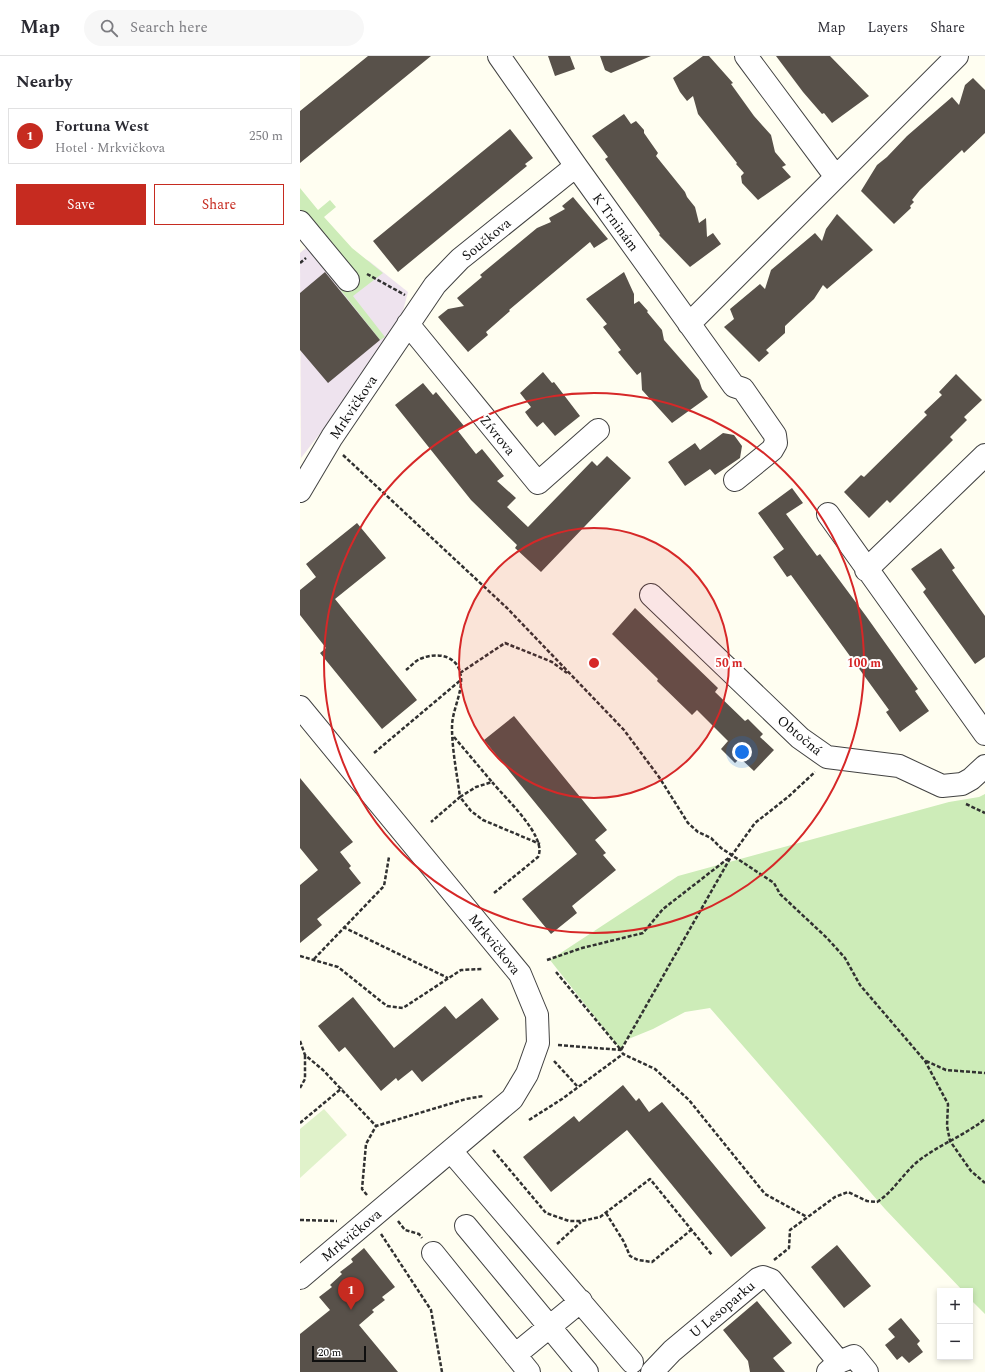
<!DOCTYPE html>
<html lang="en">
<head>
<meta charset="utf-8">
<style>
	:root { --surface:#fff; --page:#f7f7f7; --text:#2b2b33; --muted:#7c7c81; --line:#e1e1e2; --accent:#c62b20 }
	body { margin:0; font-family:Spectral,serif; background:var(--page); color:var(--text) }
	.controls { position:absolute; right:12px; bottom:12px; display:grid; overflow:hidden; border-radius:0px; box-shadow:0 2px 6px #0003 }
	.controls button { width:36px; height:36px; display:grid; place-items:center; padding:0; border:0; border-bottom:1px solid var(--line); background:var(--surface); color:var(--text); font:20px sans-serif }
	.scale { position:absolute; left:12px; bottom:10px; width:54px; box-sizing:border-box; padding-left:4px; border:2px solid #0f0f0f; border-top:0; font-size:11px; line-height:14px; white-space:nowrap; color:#0f0f0f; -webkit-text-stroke:3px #fff; paint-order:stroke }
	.you { position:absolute; left:442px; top:696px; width:14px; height:14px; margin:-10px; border:3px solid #fff; border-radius:50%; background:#1a73e8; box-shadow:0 0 0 6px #1a73e833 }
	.badge { display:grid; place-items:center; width:26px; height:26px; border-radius:50%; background:var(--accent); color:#fff; font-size:13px; font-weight:700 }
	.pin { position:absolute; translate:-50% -33px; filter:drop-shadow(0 1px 2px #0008) }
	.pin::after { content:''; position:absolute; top:21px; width:14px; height:12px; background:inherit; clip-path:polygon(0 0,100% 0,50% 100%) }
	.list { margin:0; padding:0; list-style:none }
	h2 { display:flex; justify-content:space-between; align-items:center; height:52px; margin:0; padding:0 16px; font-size:17px }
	h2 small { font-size:13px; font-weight:400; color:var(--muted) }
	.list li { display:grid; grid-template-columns:26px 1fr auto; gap:12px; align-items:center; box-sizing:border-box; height:56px; margin:0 8px 8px; padding:0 8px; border:1px solid var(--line); border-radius:0px }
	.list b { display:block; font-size:15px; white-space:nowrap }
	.list p { margin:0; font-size:13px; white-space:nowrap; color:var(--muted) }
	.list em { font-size:13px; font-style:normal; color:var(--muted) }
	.actions { display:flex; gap:8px; padding:12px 16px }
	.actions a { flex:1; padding:9px 0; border:1px solid var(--accent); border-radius:0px; text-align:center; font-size:14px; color:var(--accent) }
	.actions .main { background:var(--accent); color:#fff }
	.icon { flex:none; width:22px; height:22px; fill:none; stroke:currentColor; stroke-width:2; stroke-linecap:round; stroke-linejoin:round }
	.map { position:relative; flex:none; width:685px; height:1316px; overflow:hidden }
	header { display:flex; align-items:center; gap:24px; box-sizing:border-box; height:56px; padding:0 20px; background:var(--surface); border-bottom:1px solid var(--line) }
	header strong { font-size:19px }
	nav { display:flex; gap:22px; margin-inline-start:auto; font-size:14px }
	.search { width:280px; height:36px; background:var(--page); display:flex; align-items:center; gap:10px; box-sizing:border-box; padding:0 14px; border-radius:22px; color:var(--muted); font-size:15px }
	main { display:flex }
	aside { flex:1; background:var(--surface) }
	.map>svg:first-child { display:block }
	.industrial { fill:#eee3ee }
	.green { fill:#cdecb8 }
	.pitch { fill:#e0f2ca }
	.building { fill:#58514a }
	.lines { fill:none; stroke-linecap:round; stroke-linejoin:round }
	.minor-casing { stroke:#424242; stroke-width:24 }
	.path { stroke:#313131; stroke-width:2.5; stroke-dasharray:4 2; stroke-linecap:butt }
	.minor { stroke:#fff; stroke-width:22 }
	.ring { fill:none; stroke:#d62828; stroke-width:2 }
	.labels { text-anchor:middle; stroke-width:4; stroke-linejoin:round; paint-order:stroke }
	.street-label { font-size:14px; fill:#0f0f0f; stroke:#fff }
	.centre { fill:#d62828; stroke:#fff; stroke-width:2 }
	.ring-label { font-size:12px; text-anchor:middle; font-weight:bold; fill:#d62828; stroke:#fff; stroke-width:4; stroke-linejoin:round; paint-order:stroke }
</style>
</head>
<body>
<header>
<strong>Map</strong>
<div class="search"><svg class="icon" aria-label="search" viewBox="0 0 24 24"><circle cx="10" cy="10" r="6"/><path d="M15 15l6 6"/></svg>Search here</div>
<nav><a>Map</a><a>Layers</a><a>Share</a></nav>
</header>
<main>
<aside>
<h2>Nearby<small></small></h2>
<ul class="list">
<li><span class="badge">1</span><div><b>Fortuna West</b><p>Hotel · Mrkvičkova</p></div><em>250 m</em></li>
</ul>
<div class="actions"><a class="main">Save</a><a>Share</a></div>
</aside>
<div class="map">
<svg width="685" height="1316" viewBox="0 0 685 1316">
	<rect width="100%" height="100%" fill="#fffef1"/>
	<path class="industrial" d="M19,181l50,24 39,31 -7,26 -36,57 -64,83 -1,-205z"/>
	<path class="green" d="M0,132l18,22 12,-10 6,7 -12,10 28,31 31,25 -30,23 32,41 -5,3 -41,-52 12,-12 -51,-63z
		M685,738v520l-15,-15v-8h-7l-78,-82 -175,-201 -25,4 -32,17 -27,11 -5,10 -71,-90 128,-84 271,-74 30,-5z"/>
	<path class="pitch" d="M24,1053l23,26 -47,43v-49z"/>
	<path class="building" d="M68,0h63l-131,107v-52z
		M248,0h22l5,13 -20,7z
		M300,0h51l-40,17 -6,-3z
		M403,0h6l24,27 -2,1 23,32 17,19 4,17 11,13 -4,2 9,10 -33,23 -16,-17 -1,-7 3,-3 -8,-9 1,-1 -39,-49 -5,-18 -6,5 -7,-9 -7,-14z
		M476,0h54l39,40 -37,27 -8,-10 -2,1 -19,-22z
		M673,22l12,12v43l-21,20 -2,-3 -42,40 -8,10 2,2 -4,4 1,2 -17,16 -33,-33 16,-26 10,-8 20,-21 45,-39 7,8 6,-20z
		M324,58l7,10 5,-3 8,9v3l14,20 -2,3 29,36 2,5 8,10 4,16 7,-5 1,19 6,-4 8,11 -31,23 -31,-32 1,-1 -55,-75 3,-2 -16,-21z
		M210,73l23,29 -8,6 2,2 -129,106 -25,-31z
		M273,141l35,42 -14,9 -4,-6 -81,68 1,1 -24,21 2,3 -20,17 -30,-35 10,-8 16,-3 -7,-8 25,-21 -2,-2 57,-47 14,-6 -2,-4 16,-9 -3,-3z
		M537,158l36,36 -46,39 -4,-4 -9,14 -29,27v7l-19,17 3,3 -10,9 -35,-35 10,-8 -4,-10 30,-25 5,5 6,-19 44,-37 7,8 4,-12z
		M25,216l55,68 -52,43 -28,-33v-57z
		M324,216l10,22v10l5,-3 9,10 -1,1 15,18 2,10 35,40 3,9 6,8 -36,26 -30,-33 -1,-18 -4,3 -19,-23 3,-2 -18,-23 4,-3 -21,-25z
		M243,316l9,11 2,-1 26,34 -25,20 -12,-14 -6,5 -7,-8 -5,-7 6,-5 -11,-14z
		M656,318l26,26 -18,17 3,3 -17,17 3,3 -63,63 -3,-3 -18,18 -25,-26 17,-17 3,2 63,-62 -3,-3 18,-17 -3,-3z
		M123,327l10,12 3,-3 28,34 -6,5 18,23 6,-5 22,27 -7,5 19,17 -9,9 21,20 64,-66 5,5 10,-10 24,22 -90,94 -26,-24 2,-3 -46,-45 -76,-95z
		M423,377l11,2 8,11 -2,12 -25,17 -5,-6 -25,17 -17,-24 27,-19 5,7z
		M492,432l11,15 -17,11 31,42 3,-2 46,62 52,73 -3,2 14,20 -29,21 -14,-20 3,-2 -63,-87 -35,-48 -4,2 -14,-20 11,-8 -26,-36z
		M57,467l29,35 -51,41 82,101 -35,29 -62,-76 6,-5 -26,-33v-25l16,-13 -10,-13z
		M641,492l14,20 -3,2 33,46v41l-10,7 -52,-72 3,-3 -15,-20z
		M335,552l83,80 -3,4 30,29 3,-2 15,15 -3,3 14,13 -20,21 -14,-13 -5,5 -14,-14 7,-8 -31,-31 -5,5 -35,-34 1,-2 -46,-45z
		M214,660l93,114 -12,10 11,13 -3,2 13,15 -44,36 5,7 -26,21 -29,-35 55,-45 -93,-114z
		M0,722l53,64 -13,10 11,14 -2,2 12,15 -44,36 5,6 -22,18v-58l18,-15 -18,-22z
		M53,941l41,51 51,-42 11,13 26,-21 17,21 -77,63 -10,-12 -14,11 -2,-3 -15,13 -36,-44 -6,5 -21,-26z
		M323,1029l13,16 3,-3 10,14 13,-10 104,126 -35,29 -104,-127 -76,62 -28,-35 51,-41 5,6z
		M537,1189l34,41 -27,22 -33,-41z
		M64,1192l31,39 -13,10 3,3 -13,10 2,2 -15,13 39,47h-98v-38l30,-24 -11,-13 13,-10 -2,-2 12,-11 -2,-2 13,-10 -2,-3z
		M457,1245l35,42 -19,15 12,14h-35l-2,-11 -25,-31z
		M601,1262l19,23 -3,3 6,8 -14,11 -7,-7 -5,4 -12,-15 10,-8 -7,-8z"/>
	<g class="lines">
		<defs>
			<path id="minor" d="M199,0l77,110 158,220 9,3 32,46 1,8 -4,7 -37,30
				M446,0l90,121
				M0,166l48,58
				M108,268l130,159 60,-53
				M389,268l268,-268
				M0,435l32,-54 103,-152 25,-26 116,-93
				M528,458l157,220
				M566,514l119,-115
				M351,539l149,143 27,19 72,9 43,20 20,-2 9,-5 14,-13
				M0,651l220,267 17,41 1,28 -11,31 -15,25 -212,179
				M151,1095l181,211
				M166,1170l121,146
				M133,1197l96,119
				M215,1299l66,-54
				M352,1316l20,-21 86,-72 5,-2 8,3 68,82
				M528,1316l11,-10 15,-6 13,16"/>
		</defs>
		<use href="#minor" class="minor-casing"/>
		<path class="path" d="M0,207l6,-5
			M67,218l38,21
			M43,399l164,153 117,122 35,47 29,46 10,9 13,6 10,10 53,35 6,11 47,44 18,20 15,27 65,76 23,43 -1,22 3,15 21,30 14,12
			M106,614c4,-3 9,-9 14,-11 18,-8 40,-3 41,19 1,16 -9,33 -9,49 0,23 5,47 8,70l-29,25
			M160,617l45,-30 47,19 15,11
			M154,681l38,45
			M74,697l88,-74
			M666,748l19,9
			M194,837l44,-36c10,-20 -33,-59 -46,-75l-16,5 -16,10 11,14 12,9 57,24
			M43,871l105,51
			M0,900l38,11 49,39 16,2 58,-38 22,-1
			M14,903l70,-73 5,-29
			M247,904l35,-12 61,-15 20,-24 67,-52
			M256,916l65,78 111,-195 23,-32 33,-26 27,-25
			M0,985l5,14 18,15 53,56 90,-27 17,-3
			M258,989l63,5 2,4 32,15 34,31 76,94 42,23
			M254,1005l24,26
			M626,1005l20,9 39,3
			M0,1032l5,-9v-24
			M229,1064l33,-21 61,-45
			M0,1067l42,-35
			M193,1094l53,63 23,8h13l18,-4 50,-38 62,76
			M67,1139l-5,-6 4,-45 10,-18
			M306,1157l18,29 6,14 8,4 14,2 39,-32
			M0,1164l37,1
			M98,1165l7,9 14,4 3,4
			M81,1178l50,76 11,62
			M257,1188l24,-22
			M474,1204l15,-12 1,-18 45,-33 13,-5 19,9 10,1c16,-10 25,-27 40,-40 21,-17 47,-26 68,-43"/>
		<use href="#minor" class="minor"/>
	</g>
	<circle cx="294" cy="607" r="135" fill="#d62828" fill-opacity=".12"/>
	<g class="ring">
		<circle cx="294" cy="607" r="135"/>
		<circle cx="294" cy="607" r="270"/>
	</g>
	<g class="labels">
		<g class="street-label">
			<text transform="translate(316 166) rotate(54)" y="5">K Trninám</text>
			<text transform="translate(186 183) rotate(-39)" y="5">Součkova</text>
			<text transform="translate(53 351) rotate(-56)" y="5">Mrkvičkova</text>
			<text transform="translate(198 379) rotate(51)" y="5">Zívrova</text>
			<text transform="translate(500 679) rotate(40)" y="5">Obtočná</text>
			<text transform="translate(195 888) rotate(51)" y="5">Mrkvičkova</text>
			<text transform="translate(51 1179) rotate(-40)" y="5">Mrkvičkova</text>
			<text transform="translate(422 1253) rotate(-40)" y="5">U Lesoparku</text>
		</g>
	</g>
	<circle cx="294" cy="607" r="6" class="centre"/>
	<g class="ring-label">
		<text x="429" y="611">50 m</text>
		<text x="564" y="611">100 m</text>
	</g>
</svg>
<div class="controls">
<button>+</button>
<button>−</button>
</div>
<div class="scale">20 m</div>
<div class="you"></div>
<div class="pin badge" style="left:51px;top:1254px">1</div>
</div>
</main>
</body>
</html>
